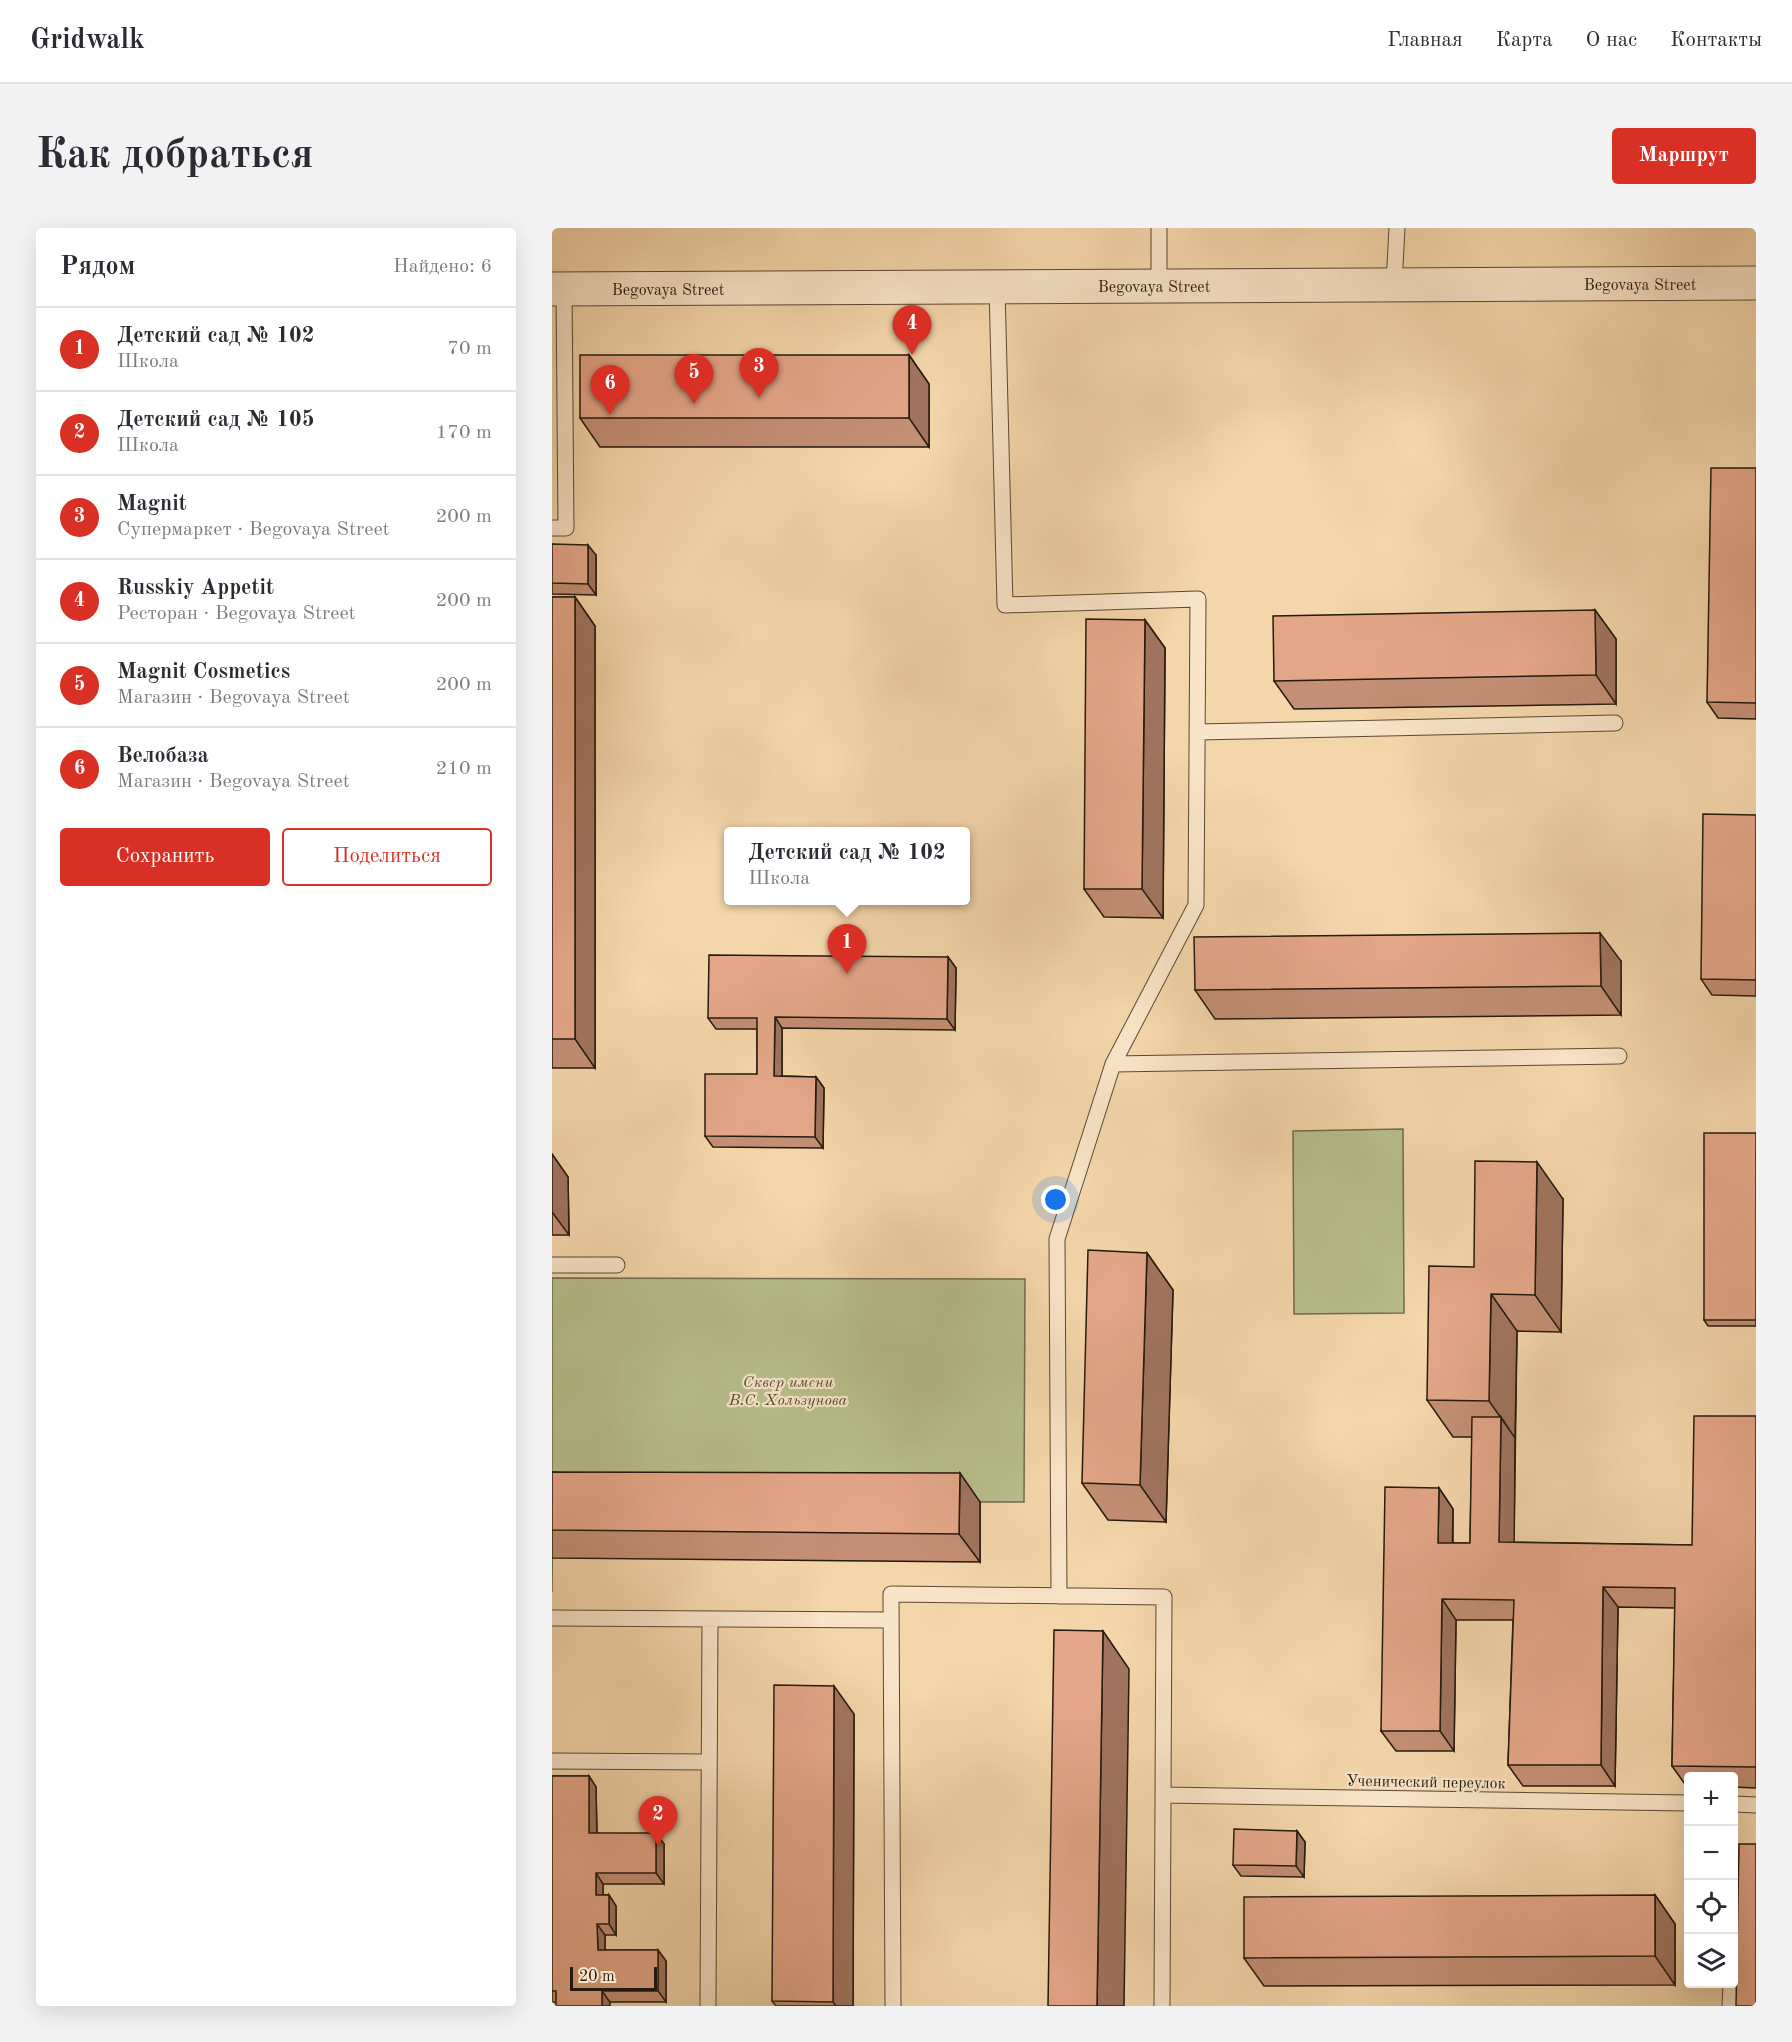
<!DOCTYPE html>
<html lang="ru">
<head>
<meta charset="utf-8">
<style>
	:root { --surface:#fff; --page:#f2f2f3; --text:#2b2b33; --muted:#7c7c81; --line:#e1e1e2; --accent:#d93025 }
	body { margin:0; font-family:"Old Standard TT",serif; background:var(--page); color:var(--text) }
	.controls { position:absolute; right:18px; bottom:18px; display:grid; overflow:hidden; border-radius:6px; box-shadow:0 6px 24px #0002 }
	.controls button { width:54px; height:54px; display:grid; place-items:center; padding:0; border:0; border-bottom:2px solid var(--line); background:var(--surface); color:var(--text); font:30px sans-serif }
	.scale { position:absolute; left:18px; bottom:15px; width:87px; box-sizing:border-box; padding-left:6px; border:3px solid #251a0e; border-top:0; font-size:16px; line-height:21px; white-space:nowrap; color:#251a0e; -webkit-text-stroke:4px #f8e4c8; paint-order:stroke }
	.you { position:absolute; left:504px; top:972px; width:21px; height:21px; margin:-15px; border:4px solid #fff; border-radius:50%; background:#1a73e8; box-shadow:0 0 0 9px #1a73e833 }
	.badge { display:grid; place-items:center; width:39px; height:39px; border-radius:50%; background:var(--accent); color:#fff; font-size:20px; font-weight:700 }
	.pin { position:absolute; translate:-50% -50px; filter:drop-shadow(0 2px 3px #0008) }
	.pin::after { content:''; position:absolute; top:32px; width:21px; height:18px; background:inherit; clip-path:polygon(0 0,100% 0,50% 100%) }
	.popup { position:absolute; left:172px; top:599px; width:246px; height:78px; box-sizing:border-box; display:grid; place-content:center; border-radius:6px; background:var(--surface); filter:drop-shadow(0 2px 4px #0005); font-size:20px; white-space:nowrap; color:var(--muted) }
	.popup b { font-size:22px; color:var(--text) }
	.popup::after { content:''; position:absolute; left:50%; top:100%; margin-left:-12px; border:12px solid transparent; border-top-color:var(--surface) }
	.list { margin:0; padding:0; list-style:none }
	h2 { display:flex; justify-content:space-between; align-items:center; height:78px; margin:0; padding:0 24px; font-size:26px }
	h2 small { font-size:20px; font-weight:400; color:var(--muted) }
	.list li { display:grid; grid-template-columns:39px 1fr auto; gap:18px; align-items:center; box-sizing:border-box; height:84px; padding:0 24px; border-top:2px solid var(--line) }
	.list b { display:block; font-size:22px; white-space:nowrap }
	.list p { margin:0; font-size:20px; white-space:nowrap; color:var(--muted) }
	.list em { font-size:20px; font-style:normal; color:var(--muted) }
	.actions { display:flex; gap:12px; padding:18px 24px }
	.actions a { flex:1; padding:14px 0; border:2px solid var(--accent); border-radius:6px; text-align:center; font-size:21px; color:var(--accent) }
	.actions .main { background:var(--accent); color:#fff }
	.icon { flex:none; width:33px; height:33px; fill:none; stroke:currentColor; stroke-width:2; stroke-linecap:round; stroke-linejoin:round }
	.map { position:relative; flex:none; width:1204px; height:1778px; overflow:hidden; border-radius:6px }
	header { display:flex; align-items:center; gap:36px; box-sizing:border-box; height:84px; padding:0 30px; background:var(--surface); border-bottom:2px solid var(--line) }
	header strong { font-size:28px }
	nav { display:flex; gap:33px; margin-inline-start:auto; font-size:21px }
	.intro { display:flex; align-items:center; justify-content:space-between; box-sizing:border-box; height:144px; padding:0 36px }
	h1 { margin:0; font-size:42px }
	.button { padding:15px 27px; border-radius:6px; background:var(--accent); color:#fff; font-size:21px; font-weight:700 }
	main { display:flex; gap:36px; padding:0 36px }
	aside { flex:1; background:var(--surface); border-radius:6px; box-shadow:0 6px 24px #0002 }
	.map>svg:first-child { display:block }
	.green { fill:#b7be8c; stroke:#6e6c4d; stroke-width:1.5 }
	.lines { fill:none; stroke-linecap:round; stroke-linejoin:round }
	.service-casing { stroke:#594935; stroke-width:17 }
	.tertiary-casing { stroke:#594935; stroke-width:35 }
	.service { stroke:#f8e4c8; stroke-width:15 }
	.tertiary { stroke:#f8e4c8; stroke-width:33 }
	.wall { fill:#c48f76; stroke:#251a0e; stroke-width:1.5 }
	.shaded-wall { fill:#a07460; stroke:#251a0e; stroke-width:1.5 }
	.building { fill:#e4a689; stroke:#251a0e; stroke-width:1.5 }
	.labels { text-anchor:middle; stroke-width:4.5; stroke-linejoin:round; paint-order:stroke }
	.street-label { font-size:16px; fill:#251a0e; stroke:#f8e4c8 }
	.park-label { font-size:16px; font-style:italic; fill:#514b34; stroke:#f8e4c8 }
</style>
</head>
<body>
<header>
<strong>Gridwalk</strong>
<nav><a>Главная</a><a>Карта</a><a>О нас</a><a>Контакты</a></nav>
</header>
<div class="intro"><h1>Как добраться</h1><a class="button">Маршрут</a></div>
<main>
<aside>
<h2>Рядом<small>Найдено: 6</small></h2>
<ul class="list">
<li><span class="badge">1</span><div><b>Детский сад № 102</b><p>Школа</p></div><em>70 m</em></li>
<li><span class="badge">2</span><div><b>Детский сад № 105</b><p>Школа</p></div><em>170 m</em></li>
<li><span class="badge">3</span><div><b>Magnit</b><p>Супермаркет · Begovaya Street</p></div><em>200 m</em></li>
<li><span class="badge">4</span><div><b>Russkiy Appetit</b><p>Ресторан · Begovaya Street</p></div><em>200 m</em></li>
<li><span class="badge">5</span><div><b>Magnit Cosmetics</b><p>Магазин · Begovaya Street</p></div><em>200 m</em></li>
<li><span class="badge">6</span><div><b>Велобаза</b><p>Магазин · Begovaya Street</p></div><em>210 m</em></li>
</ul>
<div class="actions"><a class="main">Сохранить</a><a>Поделиться</a></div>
</aside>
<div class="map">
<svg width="1204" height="1778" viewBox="0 0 1204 1778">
	<rect width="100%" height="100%" fill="#f4d6ab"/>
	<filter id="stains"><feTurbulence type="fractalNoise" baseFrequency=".00333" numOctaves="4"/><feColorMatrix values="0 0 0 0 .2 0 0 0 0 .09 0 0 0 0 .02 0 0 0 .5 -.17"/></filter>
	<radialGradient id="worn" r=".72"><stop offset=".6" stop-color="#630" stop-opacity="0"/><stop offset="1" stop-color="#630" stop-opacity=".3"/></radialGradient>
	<path class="green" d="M851,901l1,184 -110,1 -1,-183z
		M0,1050l473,1 -1,223h-471l-1,90z"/>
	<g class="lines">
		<defs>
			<path id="service" d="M607,0v58
				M842,57l3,-57
				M445,59l8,318 193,-6 -2,306 -83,159 -56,175 2,357
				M0,300h14l-2,-239
				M645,504l418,-9
				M561,836l506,-8
				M0,1037h65
				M0,1390l339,2
				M0,1533l157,1
				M611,1567l525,8
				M1182,1576l22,1
				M156,1778l2,-387
				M341,1778l-2,-412 273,3 -2,409
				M1178,1778l1,-22"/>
			<path id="tertiary" d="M0,61l1204,-6"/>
		</defs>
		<use href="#service" class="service-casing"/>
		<use href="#tertiary" class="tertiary-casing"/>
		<use href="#service" class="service"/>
		<use href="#tertiary" class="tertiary"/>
	</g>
	<path class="wall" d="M357,127l20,29v63h-329l-20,-29z
		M1204,240v251l-38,-1 -11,-16z
		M0,316l44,11v40l-44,-1z
		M0,369h23l20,29v442h-43z
		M1043,382l21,29v65l-322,5 -20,-28z
		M593,392l20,28 -2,270 -59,-1 -20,-28z
		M1204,587v181l-44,-1 -11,-16z
		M396,729l8,11 -1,62 -173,-2v48l34,1 8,11 -1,60 -110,-1 -8,-11 52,-62v-45h-41l-8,-11z
		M1069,733v54l-406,4 -20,-29z
		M1204,905v193h-48l-4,-6z
		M0,926l16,23 1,58h-17z
		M1011,971l-2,133 -44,-1 -3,211 178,3 64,-129v372l-22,-1v-11h-45v11h-2l-15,-21 3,-158 -57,-1 -3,179h-92l-15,-21 5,-145h-57l-2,131h-58l-15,-20 58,-243 14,21v34h17l2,-106h-19l-26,-37 47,-133z
		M595,1025l26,37 -7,232 -58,-2 -26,-37z
		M0,1244l428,30v60l-427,-4 -1,-1z
		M302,1486l-1,292h-77l-4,-5z
		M0,1548h37l7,11 1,46 67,11v40h-61v11h6l7,11v29h-11v15h53l8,11v41h-114z
		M745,1603l8,11 -1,35 -63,-1 -8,-11z
		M1103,1667l20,29v61l-411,1 -20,-28z"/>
	<path class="shaded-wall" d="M357,127l20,29v63l-20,-29z
		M36,317l8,10v40l-8,-11z
		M23,369l20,29v442l-20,-29z
		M1043,382l21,29v65l-20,-29z
		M593,392l20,28 -2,270 -21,-29z
		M1048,705l21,28v54l-20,-29z
		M396,729l8,11 -1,62 -8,-11z
		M223,789l7,11v59l-8,-11z
		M264,849l8,11 -1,60 -8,-11z
		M0,926l16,23 1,58 -17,-23z
		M985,934l26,37 -2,133 -26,-37z
		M595,1025l26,37 -7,232 -26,-37z
		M939,1066l26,37 -2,107 -26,-37z
		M949,1189l14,21 -1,124 -15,-20z
		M408,1245l20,29v60l-21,-28z
		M887,1260l14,21 -1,55 -14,-21z
		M1051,1359l15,20 -3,179 -14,-21z
		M890,1371l14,21 -2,131 -14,-20z
		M551,1403l26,38 -5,337h-27z
		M282,1458l20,28 -1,292h-17l-3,-4z
		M37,1548l7,11 1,57 -8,-11z
		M745,1603l8,11 -1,35 -8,-11z
		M104,1605l8,11v40l-8,-11z
		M44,1645l7,11v22l-7,-11z
		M57,1667l7,11v29l-7,-11z
		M1103,1667l20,29v61l-20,-29z
		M45,1696l8,11v26l-7,-11z
		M106,1722l8,11v41l-8,-11z
		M50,1763l8,11v4h-8z"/>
	<path class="building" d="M28,127h329v63h-329z
		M1159,240h45v235l-49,-1z
		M0,316l36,1v39l-36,-1z
		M0,369h23v442h-23z
		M1043,382l1,65 -322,6 -1,-65z
		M534,391l59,1 -3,269h-58z
		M1151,586l53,1v165l-55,-1z
		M1048,705l1,53 -406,4 -1,-53z
		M157,727l239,2 -1,62 -172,-2 -1,59 42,1 -1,60 -110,-1v-62h52v-56h-49z
		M1152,905h52v187h-52z
		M923,933l62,1 -2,133 -44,-1 -2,107 -62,-1 2,-134 45,1z
		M536,1022l59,3 -7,232 -58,-2z
		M1142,1188h62v351l-84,-1 3,-178 -72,-1 -2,178h-93l6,-165 -72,-1 -2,132h-59l4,-244 54,1 -1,55h32l2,-126h29l-2,125 193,3z
		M0,1244l408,1 -1,61 -407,-4z
		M502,1402l49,1 -6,375h-49z
		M222,1457l60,1 -1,316 -61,-1z
		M0,1548h37v57h67v40h-60v22h13v29h-12l1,26h60v41h-56v15h-46v-15h-4z
		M682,1601l63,2 -1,35 -63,-1z
		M1187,1616h17v162h-20z
		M1103,1667v61l-411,2v-61z"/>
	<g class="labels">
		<g class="street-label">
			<text x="1088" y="62">Begovaya Street</text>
			<text x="602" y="64">Begovaya Street</text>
			<text x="116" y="67">Begovaya Street</text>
			<text transform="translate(874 1553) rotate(1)" y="6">Ученический переулок</text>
		</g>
		<g class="park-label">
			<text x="236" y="1159">Сквер имени<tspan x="236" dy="18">В.С. Хользунова</tspan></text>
		</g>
	</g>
	<rect width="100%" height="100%" filter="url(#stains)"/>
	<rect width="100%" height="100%" fill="url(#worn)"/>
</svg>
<div class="controls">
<button>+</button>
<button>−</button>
<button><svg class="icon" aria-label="locate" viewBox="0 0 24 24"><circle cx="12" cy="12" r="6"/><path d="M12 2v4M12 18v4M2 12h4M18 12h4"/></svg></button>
<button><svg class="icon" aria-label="layers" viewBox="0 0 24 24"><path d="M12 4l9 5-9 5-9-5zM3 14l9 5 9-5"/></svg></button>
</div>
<div class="scale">20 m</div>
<div class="you"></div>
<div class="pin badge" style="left:295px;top:746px">1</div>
<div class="popup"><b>Детский сад № 102</b>Школа</div>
<div class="pin badge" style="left:106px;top:1618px">2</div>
<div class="pin badge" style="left:207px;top:170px">3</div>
<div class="pin badge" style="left:360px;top:127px">4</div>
<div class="pin badge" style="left:142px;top:176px">5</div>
<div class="pin badge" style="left:58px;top:187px">6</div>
</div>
</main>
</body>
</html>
